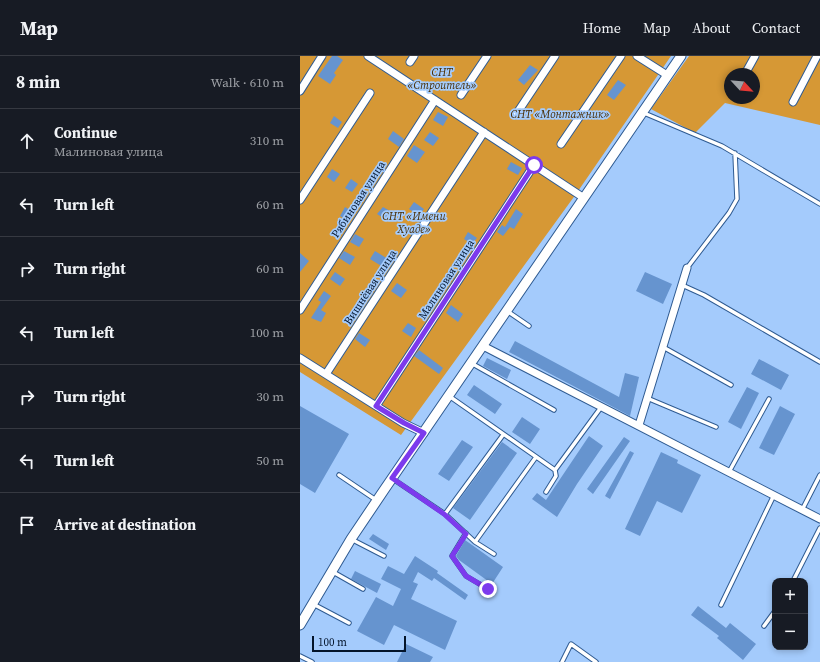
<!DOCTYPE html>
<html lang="en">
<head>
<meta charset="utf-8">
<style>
	:root { --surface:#171b24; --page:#242831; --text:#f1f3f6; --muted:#9ea1a6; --line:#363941 }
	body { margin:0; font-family:"Source Serif 4",serif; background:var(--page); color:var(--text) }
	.controls { position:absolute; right:12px; bottom:12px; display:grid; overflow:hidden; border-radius:8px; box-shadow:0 2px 6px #0003 }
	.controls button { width:36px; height:36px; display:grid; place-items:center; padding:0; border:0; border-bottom:1px solid var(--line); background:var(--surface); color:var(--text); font:20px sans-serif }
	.compass { position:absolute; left:424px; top:12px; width:36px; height:36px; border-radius:50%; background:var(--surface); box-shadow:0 2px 6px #0003; rotate:116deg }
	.scale { position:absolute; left:12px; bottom:10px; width:94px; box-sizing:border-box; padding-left:4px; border:2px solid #03142a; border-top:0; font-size:11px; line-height:14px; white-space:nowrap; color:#03142a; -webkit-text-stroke:3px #a4cbfc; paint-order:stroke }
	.stop { position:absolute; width:12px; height:12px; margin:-9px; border:3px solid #7c3aed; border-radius:50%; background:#fff }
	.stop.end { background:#7c3aed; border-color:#fff; box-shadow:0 1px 4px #0008 }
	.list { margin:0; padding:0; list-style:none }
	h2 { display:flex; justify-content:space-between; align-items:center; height:52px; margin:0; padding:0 16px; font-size:17px }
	h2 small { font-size:13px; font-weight:400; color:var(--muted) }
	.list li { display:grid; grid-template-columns:26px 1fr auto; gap:12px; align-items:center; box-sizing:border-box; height:64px; padding:0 16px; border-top:1px solid var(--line) }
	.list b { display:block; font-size:15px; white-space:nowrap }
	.list p { margin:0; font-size:13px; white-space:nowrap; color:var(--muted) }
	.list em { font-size:13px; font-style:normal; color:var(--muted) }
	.icon { flex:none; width:22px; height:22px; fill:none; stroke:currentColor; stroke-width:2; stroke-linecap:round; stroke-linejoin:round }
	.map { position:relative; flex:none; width:520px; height:606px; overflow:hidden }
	header { display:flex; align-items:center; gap:24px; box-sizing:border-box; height:56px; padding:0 20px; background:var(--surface); border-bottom:1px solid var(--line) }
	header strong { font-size:19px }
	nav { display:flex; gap:22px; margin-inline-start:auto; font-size:14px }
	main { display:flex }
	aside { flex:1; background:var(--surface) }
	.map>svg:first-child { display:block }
	.green { fill:#d69835; fill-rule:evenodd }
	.building { fill:#6694cf }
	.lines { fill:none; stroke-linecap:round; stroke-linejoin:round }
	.service-casing { stroke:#2f5b92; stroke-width:5.5 }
	.minor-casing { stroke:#2f5b92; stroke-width:9 }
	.tertiary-casing { stroke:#2f5b92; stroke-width:11 }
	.service { stroke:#fff; stroke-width:3.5 }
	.minor { stroke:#fff; stroke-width:7 }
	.tertiary { stroke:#fff; stroke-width:9 }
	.route { stroke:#7c3aed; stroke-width:5 }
	.labels { text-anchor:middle; stroke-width:3.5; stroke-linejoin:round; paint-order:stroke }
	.park-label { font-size:11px; font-style:italic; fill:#492d00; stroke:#a4cbfc }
	.street-label { font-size:11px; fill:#03142a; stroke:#a4cbfc }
</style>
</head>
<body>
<header>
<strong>Map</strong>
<nav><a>Home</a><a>Map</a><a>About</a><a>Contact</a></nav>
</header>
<main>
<aside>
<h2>8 min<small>Walk · 610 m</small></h2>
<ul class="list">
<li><svg class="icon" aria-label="ahead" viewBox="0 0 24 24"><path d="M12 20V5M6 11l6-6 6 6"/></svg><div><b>Continue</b><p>Малиновая улица</p></div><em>310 m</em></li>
<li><svg class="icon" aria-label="left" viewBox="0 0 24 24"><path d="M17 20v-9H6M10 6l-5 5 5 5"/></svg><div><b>Turn left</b></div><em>60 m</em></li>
<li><svg class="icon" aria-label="right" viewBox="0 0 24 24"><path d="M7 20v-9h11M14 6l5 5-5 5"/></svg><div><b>Turn right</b></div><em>60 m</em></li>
<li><svg class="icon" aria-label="left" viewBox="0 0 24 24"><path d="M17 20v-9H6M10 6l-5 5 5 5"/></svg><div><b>Turn left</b></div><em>100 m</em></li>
<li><svg class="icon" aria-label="right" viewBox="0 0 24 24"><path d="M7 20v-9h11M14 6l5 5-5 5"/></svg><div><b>Turn right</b></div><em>30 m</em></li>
<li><svg class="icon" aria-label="left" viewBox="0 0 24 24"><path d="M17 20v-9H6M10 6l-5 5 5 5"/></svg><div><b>Turn left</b></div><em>50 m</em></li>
<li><svg class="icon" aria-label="arrive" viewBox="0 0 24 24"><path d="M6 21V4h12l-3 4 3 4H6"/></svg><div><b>Arrive at destination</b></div></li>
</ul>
</aside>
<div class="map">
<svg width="520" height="606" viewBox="0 0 520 606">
	<rect width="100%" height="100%" fill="#a4cbfc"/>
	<path class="green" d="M0,0h371l-95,138 -175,241 -101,-63z
		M389,0h131v69l-95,-22 -30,30 -44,-24zM430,18h24v24h-24z"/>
	<path class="building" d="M32,0h5l6,4 -9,13 2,2 -6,9 -12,-8z
		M230,9l8,5 -14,15 -6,-5z
		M318,24l8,5 -12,15 -7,-5z
		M138,56l10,5 -5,9 -10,-6z
		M34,60l8,6 -4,6 -8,-5z
		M93,75l11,8 -5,8 -11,-8z
		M130,76l9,6 -6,8 -9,-6z
		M114,89l11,7 -8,11 -10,-7z
		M211,106l11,6 -4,7 -11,-6z
		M32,113l8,5 -6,8 -7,-5z
		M51,123l7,5 -6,8 -7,-4z
		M114,146l10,7 -5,7 -10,-7z
		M45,151l8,5 -5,9 -8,-5z
		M83,151l7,4 -5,8 -8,-5z
		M216,153l7,5 -9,15 -4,-2 -7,9 -6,-4 5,-7 3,2z
		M168,176l9,6 -5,6 -8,-5z
		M55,178l9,5 -5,8 -9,-5z
		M44,195l11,6 -5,8 -11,-7z
		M75,195l13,8 -5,8 -13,-8z
		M0,197l9,8 -9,11z
		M35,216l10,7 -5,7 -10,-7z
		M345,216l27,12 -9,20 -27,-13z
		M97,227l10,7 -6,8 -10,-7z
		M24,235l7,5 -10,14 5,3 -5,9 -10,-4 10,-16 -3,-2z
		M151,249l12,9 -5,8 -12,-9z
		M108,267l8,5 -5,9 -9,-6z
		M59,277l11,7 -5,7 -10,-8z
		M215,285l104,56 6,-24 14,4 -9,39 -121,-64z
		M119,294l24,18 -4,6 -25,-18z
		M187,302l24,12 -4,9 -24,-13z
		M459,303l30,16 -8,15 -30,-16z
		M174,329l28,19 -7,10 -28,-19z
		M447,331l12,6 -18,36 -13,-7z
		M0,350l49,28 -34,59 -15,-9z
		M480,350l15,8 -21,41 -15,-7z
		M222,361l18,12 -10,15 -18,-12z
		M289,380l14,10 -26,38 -20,33 -25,-18 5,-6 9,7z
		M324,381l6,4 -37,53 -6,-5z
		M162,384l11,7 -24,34 -11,-7z
		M202,386l15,11 -47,67 -17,-12z
		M330,395l4,2 -24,46 -5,-3z
		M361,396l17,8 -1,3 24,12 -19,38 -25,-12 -17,35 -15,-7z
		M73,478l16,10 -3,6 -17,-11z
		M165,484l38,27 -11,17 -33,-24 -3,-4z
		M115,500l23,15 -1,2 31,22 -3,5 -31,-22 -2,3 -14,-9 -5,10 5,2 -7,15 46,22 -12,29 -51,-25 -10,20 -27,-14 19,-34 17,9 8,-17 -20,-10 7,-13 16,8z
		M55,515l26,13 -4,9 -26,-14z
		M398,550l28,22 4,-5 26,21 -13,16 -26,-22 2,-2 -28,-21z
		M106,588l27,13 -3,5h-33z"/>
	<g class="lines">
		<defs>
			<path id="service" d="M344,57l78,33 98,58
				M387,212l42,-55 8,-14 -2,-46
				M382,229l22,10 116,67
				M207,255l22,15
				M363,291l68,38
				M171,307l83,47
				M149,340l106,74 47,-64
				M347,342l69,29
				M429,416l40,-73
				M39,419l37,25
				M93,423l52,35 30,28 61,-85
				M246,436l10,-16 -1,-6
				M502,454l18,-35
				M145,458l58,-79
				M166,477l-14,23 14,20 22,13
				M51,483l33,17
				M175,486l19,12
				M33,516l30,17
				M493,525l27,-53
				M13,548l36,19
				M421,549l53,-110
				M464,570l11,-15
				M0,600l12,6
				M262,606l9,-18 25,18"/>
			<path id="minor" d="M68,0l216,142
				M337,0l30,19
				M110,6l4,-6
				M445,18l10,-18
				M0,35l22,-35
				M161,39l26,-39
				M493,46l24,-46
				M217,57l38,-57
				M261,88l60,-88
				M0,144l70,-107
				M0,254l135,-210
				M183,290l337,173
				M0,302l103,65 21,10
				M26,318l158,-242
				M76,350l158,-241
				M339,369l48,-157"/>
			<path id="tertiary" d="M0,569l51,-86 33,-49 297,-434"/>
		</defs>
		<use href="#service" class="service-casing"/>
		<use href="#minor" class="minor-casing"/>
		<use href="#tertiary" class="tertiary-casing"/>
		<use href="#service" class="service"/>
		<use href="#minor" class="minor"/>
		<use href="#tertiary" class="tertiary"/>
	</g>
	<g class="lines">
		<path class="route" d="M188,533l-22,-13 -14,-20 14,-22 -22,-20 -52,-36 32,-45 -20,-10 -28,-17 158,-241"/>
	</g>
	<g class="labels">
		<g class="park-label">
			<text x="142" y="20">СНТ<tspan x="142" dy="13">«Строитель»</tspan></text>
			<text x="260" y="62">СНТ «Монтажник»</text>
			<text x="114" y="164">СНТ «Имени<tspan x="114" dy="13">Хуаде»</tspan></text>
		</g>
		<g class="street-label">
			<text transform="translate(58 143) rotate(-57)" y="4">Рябиновая улица</text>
			<text transform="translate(146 223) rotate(-57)" y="4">Малиновая улица</text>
			<text transform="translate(70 231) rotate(-57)" y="4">Вишнёвая улица</text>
		</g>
	</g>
</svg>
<div class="controls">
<button>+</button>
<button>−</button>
</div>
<svg class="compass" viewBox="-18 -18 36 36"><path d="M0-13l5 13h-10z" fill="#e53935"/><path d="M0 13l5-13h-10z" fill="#9ea1a6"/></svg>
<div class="scale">100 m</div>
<div class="stop" style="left:234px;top:109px"></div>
<div class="stop end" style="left:188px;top:533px"></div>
</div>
</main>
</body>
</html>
